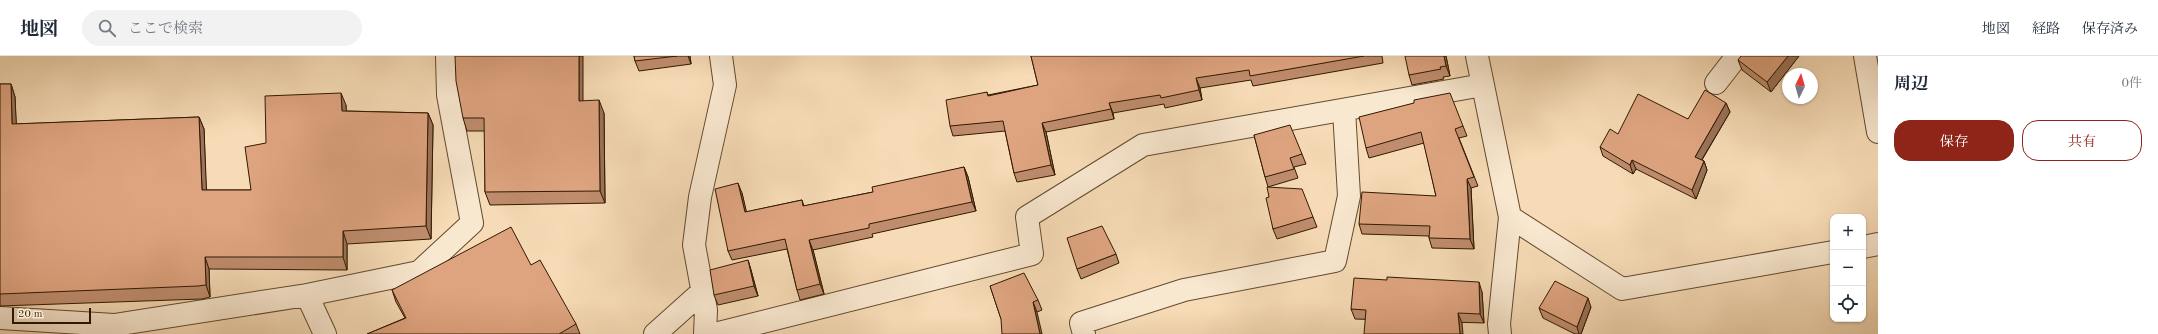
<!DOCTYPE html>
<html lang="ja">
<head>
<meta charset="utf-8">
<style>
	:root { --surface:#fff; --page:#f2f2f3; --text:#1f2937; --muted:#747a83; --line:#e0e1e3; --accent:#8f2418 }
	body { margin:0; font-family:"Old Standard TT","Noto Serif JP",serif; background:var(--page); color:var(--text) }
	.controls { position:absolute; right:12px; bottom:12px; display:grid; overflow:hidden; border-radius:8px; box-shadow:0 1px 3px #0004 }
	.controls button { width:36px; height:36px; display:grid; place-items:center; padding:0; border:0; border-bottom:1px solid var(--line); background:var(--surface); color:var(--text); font:20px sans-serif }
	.compass { position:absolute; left:1782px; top:12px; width:36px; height:36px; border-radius:50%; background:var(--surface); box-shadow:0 1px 3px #0004; rotate:5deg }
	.scale { position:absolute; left:12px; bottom:10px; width:79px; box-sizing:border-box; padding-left:4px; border:2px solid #311900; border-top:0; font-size:11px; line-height:14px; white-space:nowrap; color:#311900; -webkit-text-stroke:3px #f9e8d0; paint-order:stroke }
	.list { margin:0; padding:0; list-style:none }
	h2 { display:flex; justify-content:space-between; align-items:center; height:52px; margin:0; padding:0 16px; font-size:17px }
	h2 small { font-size:13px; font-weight:400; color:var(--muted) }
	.actions { display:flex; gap:8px; padding:12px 16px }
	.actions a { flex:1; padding:9px 0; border:1px solid var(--accent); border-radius:16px; text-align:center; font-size:14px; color:var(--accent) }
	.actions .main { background:var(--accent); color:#fff }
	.icon { flex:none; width:22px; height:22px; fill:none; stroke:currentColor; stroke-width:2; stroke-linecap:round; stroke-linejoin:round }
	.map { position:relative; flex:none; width:1878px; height:278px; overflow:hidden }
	header { display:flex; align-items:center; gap:24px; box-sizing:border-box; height:56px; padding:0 20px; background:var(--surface); border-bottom:1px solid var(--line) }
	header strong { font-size:19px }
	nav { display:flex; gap:22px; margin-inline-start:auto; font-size:14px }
	.search { width:280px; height:36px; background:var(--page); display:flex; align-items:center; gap:10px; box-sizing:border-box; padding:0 14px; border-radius:22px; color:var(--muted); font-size:15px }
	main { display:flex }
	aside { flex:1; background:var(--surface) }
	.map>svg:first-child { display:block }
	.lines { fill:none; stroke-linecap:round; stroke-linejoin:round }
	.minor-casing { stroke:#624a2e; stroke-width:24 }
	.minor { stroke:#f9e8d0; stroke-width:22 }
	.wall { fill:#bf8d6e; stroke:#311900 }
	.shaded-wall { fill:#9b735a; stroke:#311900 }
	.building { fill:#dea480; stroke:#311900 }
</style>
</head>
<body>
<header>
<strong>地図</strong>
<div class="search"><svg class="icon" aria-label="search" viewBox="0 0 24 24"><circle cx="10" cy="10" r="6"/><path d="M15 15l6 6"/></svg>ここで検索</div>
<nav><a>地図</a><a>経路</a><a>保存済み</a></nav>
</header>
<main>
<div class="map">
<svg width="1878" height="278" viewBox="0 0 1878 278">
	<rect width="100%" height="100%" fill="#f6dbb6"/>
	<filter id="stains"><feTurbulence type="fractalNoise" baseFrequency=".005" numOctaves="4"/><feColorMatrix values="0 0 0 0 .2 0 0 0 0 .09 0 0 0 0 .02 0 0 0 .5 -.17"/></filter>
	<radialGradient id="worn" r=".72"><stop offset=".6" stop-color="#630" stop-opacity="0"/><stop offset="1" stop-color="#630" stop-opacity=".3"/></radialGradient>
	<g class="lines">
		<defs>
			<path id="minor" d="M1477,0l33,161 -11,107 1,10
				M1865,0l13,76
				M1716,27l21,-27
				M1510,161l112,72 211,-37
				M1863,191l15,-3
				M307,239l18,39
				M0,262l114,7 -1,9
				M114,269l193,-30 112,-23 53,-49 -24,-128 -1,-39
				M655,278l48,-43
				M705,278l1,-24 -12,-65 6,-48 25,-112 -4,-29
				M715,278l317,-80 -5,-37 116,-72 340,-60
				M1084,278l-3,-11 103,-33 151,-29 14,-65 -5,-86"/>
		</defs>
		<use href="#minor" class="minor-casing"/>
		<use href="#minor" class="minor"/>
	</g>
	<path class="wall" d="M634,0h56l1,8 -52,7 -4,-10z
		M1031,0h351l1,7 -130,23 -2,-6 -51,8 2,12 -37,8 -1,-4 -51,9 1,6 -68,13 9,43 -38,7 -3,-9 -9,-42 -52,5 -3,-10 37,-34 1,3 50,-10z
		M1446,0l4,20 -7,1 1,2 -32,6 -3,-10z
		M1799,0l-28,36 -29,-22 -4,-10z
		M0,28h11l4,13 1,27 183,-7 5,12 2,61h45l15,-47 80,-38v6l82,2 5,12 -2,114 -84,5v26l-138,-1 1,28 -8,2 -202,7z
		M583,45l21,12 1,90 -115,2 -5,-13v-61h-18l-4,-13z
		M1414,47l49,23 4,10 -8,2 19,48 -7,2 3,61 -42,-1 -3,-10v-2l-67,-2 -3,-10 77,-28 -12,-53 -55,15 -3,-10z
		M1726,47l4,9 -28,48 2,1 3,9 -11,29 -60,-30 -3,5 -30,-18 -3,-9 18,-13 70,-15z
		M1254,79l48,19 4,10 -12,3 4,11 -30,9 -3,-10z
		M964,111l4,10 8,34 -104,23 1,3 -60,13 11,44 -24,6 -3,-10 -10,-41 -55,11 -4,-9 14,-58 4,19 56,-12 2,6 69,-14z
		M1269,141l44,20 4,10 -40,12 -4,-10z
		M1116,198l3,9 -38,16 -4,-10z
		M748,204l3,10 7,26 -40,9 -4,-10z
		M531,209l45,59 4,10h-213l38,-16 -9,-16 -4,-12z
		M990,230l48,14 4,10 -5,2 -36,7z
		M1482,236l2,31 -129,-4 -4,-10z
		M1591,251l-10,27h-6l-32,-16 -4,-10z"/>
	<path class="shaded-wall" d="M579,0h4v58l-4,-13z
		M688,0h2l1,8z
		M1444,0h2l4,20 -4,-10z
		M1788,0h11l-28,36 -4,-10z
		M1196,22l4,10 2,12 -3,-10z
		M11,28l4,13 2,40 -5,-13z
		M341,37l5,12 1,19 -5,-13z
		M599,44l5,13 1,90 -5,-12z
		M1109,47l4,10 1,6 -3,-10z
		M1726,47l4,9 -32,54 -3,-9z
		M428,57l5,12 -2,114 -5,-13z
		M199,61l5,12 3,73 -5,-12z
		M1042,67l4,9 9,43 -4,-10z
		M1632,104l4,9 -3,5 -3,-9z
		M1704,105l3,9 -11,29 -4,-9z
		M964,111l4,10 8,34 -4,-9z
		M1467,123l4,9 3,61 -4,-10z
		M738,127l4,10 7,29 -4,-10z
		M343,175l4,13v26l-4,-13z
		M809,184l4,10 11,44 -4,-10z
		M205,201l4,12 1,28 -4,-12z
		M748,204l3,10 7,26 -4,-10z
		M1479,226l3,10 2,31 -4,-9z
		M1588,242l3,9 -10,27h-2l-2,-7z
		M1033,246l4,10 5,22h-2z
		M1458,257l4,10 1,11h-3z"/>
	<path class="building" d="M455,0h124v45l20,-1 1,91 -115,1 -1,-74h-21l-7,-37z
		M634,0h43l-42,5z
		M1031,0h333l-114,20 -1,-6 -53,8 3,12 -38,8 -1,-3 -51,8 2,6 -69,14 9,42 -37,8 -11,-52 -53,5 -4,-26 41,-8 1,4 50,-11z
		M1405,0h39l2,10 -6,1 1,2 -32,6z
		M1741,0h47l-21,26 -29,-22z
		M0,28h11l1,40 187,-7 3,73h49l-6,-43 21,-4 -1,-47 76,-3 1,18 86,2 -2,113 -83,5v26h-138l1,28 -8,1 -198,8z
		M1705,34l21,13 -31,54 9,4 -12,29 -60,-30 -2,5 -30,-18 10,-18 8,5 20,-40 50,25z
		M1450,37l13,33 -8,3 19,48 -7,2 3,60 -41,-1 1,-12 -71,-2 3,-32 74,4 -15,-64 -55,16 -7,-31 55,-14v-3z
		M1290,69l12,29 -12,4 4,11 -29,8 -11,-42z
		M964,111l8,35 -103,22v4l-60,12 11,44 -23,6 -12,-51 -57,12 -13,-62 23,-6 7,29 57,-12 1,6 70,-14 -1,-5z
		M1267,131l35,2 11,28 -40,12 -7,-31 3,-1z
		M1102,170l14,28 -39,15 -10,-31z
		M511,171l20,38 9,-5 36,64 -17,10h-192l39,-16 -14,-28z
		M748,204l6,26 -40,9 -4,-25z
		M1024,217l14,27 -5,2 7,32h-38l-1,-15 -11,-33z
		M1387,221l92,5 1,32 -22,-1 2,21h-96l2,-24 -15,-1 3,-31 33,2z
		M1555,225l33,17 -11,29 -38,-19z"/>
	<rect width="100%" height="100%" filter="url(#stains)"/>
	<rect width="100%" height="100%" fill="url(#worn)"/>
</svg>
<div class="controls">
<button>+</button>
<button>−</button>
<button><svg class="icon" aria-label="locate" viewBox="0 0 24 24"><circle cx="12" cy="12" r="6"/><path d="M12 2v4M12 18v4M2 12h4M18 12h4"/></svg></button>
</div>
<svg class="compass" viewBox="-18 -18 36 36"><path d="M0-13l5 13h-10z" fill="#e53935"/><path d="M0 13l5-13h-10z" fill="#747a83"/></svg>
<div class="scale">20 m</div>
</div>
<aside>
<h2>周辺<small>0件</small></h2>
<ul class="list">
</ul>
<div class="actions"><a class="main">保存</a><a>共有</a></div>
</aside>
</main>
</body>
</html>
